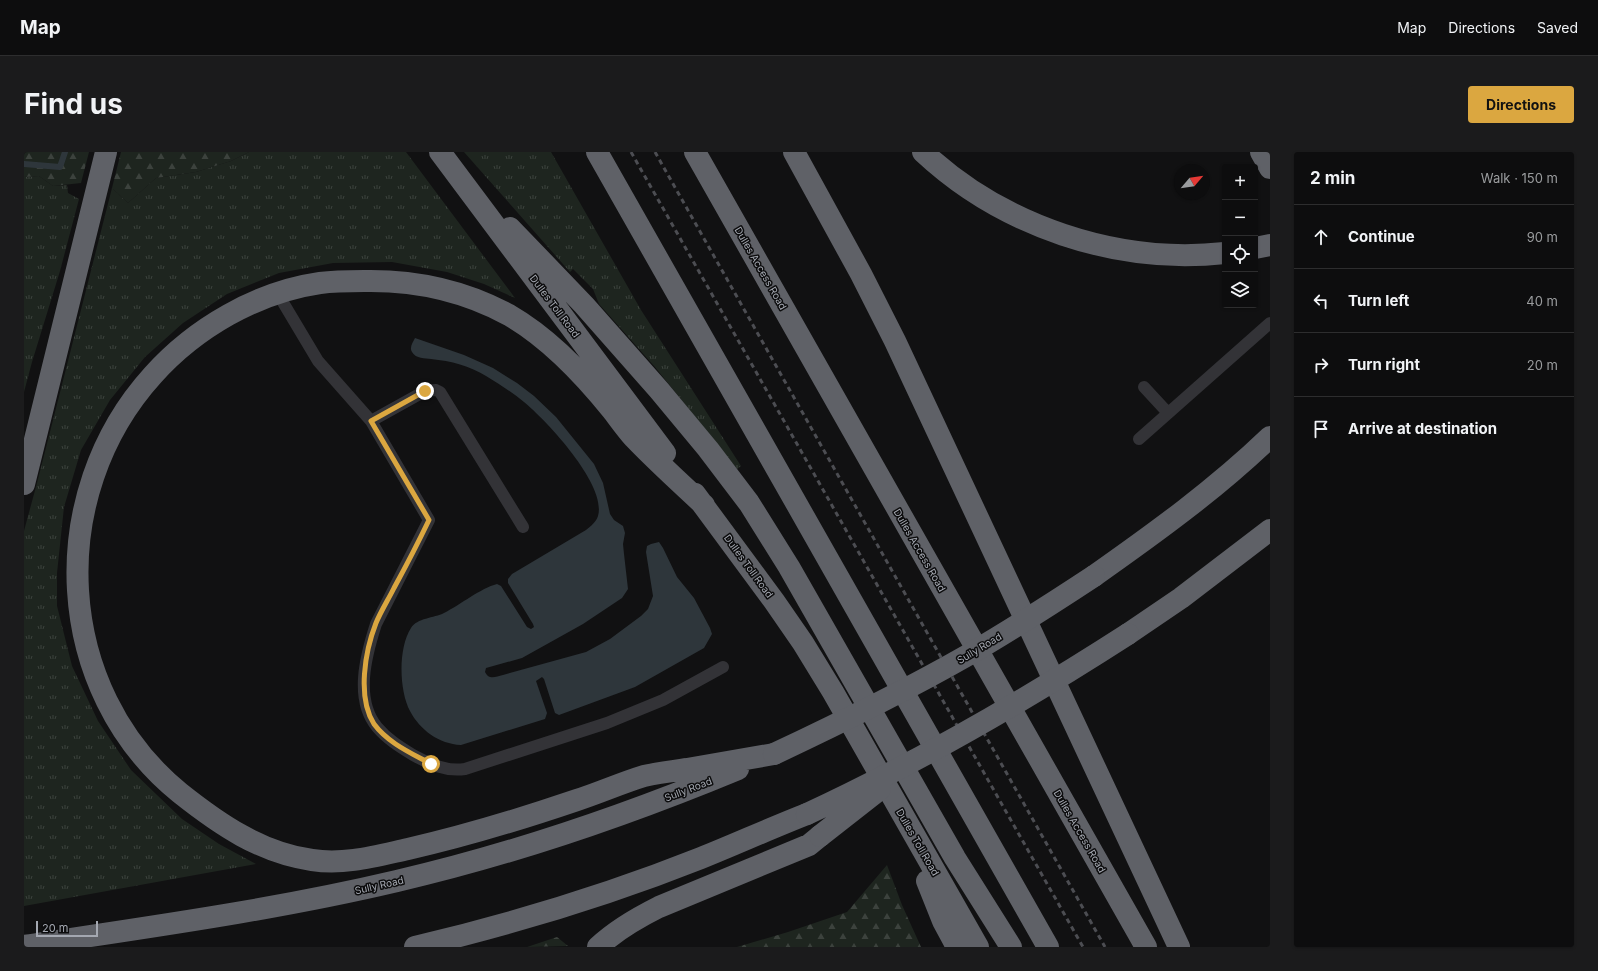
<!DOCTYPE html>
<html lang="en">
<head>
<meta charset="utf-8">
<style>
	:root { --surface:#0d0d0e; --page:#1b1b1c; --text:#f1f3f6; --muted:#9a9c9e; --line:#2d2d2e; --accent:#dba740 }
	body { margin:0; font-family:Inter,sans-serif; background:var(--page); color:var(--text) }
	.controls { position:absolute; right:12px; top:12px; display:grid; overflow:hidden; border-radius:4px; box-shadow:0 1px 3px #0004 }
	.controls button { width:36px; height:36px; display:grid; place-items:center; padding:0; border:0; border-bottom:1px solid var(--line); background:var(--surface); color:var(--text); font:20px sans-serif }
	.compass { position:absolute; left:1150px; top:12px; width:36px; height:36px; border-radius:50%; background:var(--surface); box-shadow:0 1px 3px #0004; rotate:61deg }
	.scale { position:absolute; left:12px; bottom:10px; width:62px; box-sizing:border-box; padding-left:4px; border:2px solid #a4a8b1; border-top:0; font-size:11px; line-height:14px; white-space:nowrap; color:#a4a8b1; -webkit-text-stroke:3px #0c0c0d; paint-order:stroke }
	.stop { position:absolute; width:12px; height:12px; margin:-9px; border:3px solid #dba740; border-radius:50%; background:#fff }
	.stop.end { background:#dba740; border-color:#fff; box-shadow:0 1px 4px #0008 }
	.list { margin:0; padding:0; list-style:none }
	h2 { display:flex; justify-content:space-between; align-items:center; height:52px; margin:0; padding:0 16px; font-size:17px }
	h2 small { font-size:13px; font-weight:400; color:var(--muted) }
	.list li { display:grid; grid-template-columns:26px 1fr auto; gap:12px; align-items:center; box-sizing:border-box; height:64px; padding:0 16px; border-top:1px solid var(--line) }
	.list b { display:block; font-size:15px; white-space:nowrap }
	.list em { font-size:13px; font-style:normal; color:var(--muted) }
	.icon { flex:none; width:22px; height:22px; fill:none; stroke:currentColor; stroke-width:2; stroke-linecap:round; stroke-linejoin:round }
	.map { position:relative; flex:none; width:1246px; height:795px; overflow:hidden; border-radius:4px }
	header { display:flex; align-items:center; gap:24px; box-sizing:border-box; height:56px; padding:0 20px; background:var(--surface); border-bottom:1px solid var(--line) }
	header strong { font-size:19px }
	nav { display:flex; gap:22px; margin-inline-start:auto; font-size:14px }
	.intro { display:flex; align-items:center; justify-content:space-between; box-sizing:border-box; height:96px; padding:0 24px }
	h1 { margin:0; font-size:28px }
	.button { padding:10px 18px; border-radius:4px; background:var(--accent); color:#111; font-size:14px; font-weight:700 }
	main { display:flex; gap:24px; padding:0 24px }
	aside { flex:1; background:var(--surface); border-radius:4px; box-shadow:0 1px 3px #0004 }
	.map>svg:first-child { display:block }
	.grass { fill:url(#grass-tufts) }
	.forest { fill:url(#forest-firs) }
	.water { fill:#2e363b }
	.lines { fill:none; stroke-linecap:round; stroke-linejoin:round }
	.stream { stroke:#2e363b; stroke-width:6 }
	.service { stroke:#333337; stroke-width:12 }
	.motorway { stroke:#5f6167; stroke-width:22 }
	.rail { stroke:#4c4d52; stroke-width:3; stroke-dasharray:5 4; stroke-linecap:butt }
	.motorway-bridge { stroke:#5f6167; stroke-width:22 }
	.route { stroke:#dba740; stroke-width:5 }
	.labels { text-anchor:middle; stroke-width:3; stroke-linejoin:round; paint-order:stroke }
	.street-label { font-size:10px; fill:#a4a8b1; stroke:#0c0c0d }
</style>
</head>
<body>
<header>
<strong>Map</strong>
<nav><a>Map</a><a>Directions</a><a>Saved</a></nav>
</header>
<div class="intro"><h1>Find us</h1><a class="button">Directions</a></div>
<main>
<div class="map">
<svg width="1246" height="795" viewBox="0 0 1246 795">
	<defs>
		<pattern id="grass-tufts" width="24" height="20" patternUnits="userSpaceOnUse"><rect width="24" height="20" fill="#1e251f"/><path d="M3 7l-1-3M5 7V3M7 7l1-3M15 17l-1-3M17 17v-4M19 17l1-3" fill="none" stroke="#3c423d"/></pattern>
		<pattern id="forest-firs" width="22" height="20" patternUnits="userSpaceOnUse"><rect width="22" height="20" fill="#1e251f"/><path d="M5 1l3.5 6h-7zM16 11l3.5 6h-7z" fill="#3c423d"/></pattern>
	</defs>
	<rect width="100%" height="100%" fill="#111112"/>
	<path class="grass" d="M225,0h157l109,146 -31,-14 -37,-12 -55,-10 -59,1 -54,10 -52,21 -44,29 -38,34 -35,43 -29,50 -17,57 -7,66v33l15,60 26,55 33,49 51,49 37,25 37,20 -232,42v-375l13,-48 75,-295 16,15 28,-25 40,-6 35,-11z
		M440,0h87l90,158 100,156 -4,3 -82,-102 -56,-63 -6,-15 -20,-20 -3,3z
		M15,24l14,10 14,-1 1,8 11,6 -19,72 -28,91 -8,30v-215z"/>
	<path class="forest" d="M0,0h65l-8,31 -28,3 -14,-10 -15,1z
		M97,0h128l-18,9 -35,11 -40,6 -28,25 -16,-15z
		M863,713l15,40 19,42h-184l51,-15 59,-20z
		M533,785l11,9 -41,1z"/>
	<path class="water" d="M391,186l49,17 29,13 24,15 17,13 22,21 38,47 9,19 7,31 4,6 9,6 2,7 -2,11 1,10 4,35 -6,9 -39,26 -61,34 -36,10 -1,4c4,8 10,5 18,3l83,-23 24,-13 31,-23 7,-7 5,-13 -7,-44 1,-6 4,-2 8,-2 4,6 14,29 17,21 16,30 2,6 -8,14 -69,39 -76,28 -4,-2 -11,-34 -2,-2 -6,4 11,32 -2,6 -84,26c-22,-1 -41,-15 -51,-34 -11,-21 -12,-63 1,-83 6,-10 23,-10 33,-15 16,-8 37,-25 53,-29l4,2 26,41 4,2 3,-2 -1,-3 -25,-41v-4l4,-5 74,-44c5,-4 10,-8 12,-14 9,-31 -51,-95 -74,-114 -12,-10 -25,-18 -38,-26 -16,-10 -35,-15 -55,-17 -6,-1 -15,0 -19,-7 -3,-4 1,-10 3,-14z"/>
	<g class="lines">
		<path class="stream" d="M0,12l36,3 5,-15"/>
		<path class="service" d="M254,142l40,67 53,60 58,99 -53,104c-10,31 -22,75 1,103 10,12 23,20 36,28 17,9 33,17 52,14l142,-46 56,-23 60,-33
			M1120,235l24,26
			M347,269l54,-30 11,-1 4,2 83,135
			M1115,287l131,-116"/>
		<path class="motorway" d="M416,0l225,301
			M573,0l451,795
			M671,0l451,795
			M770,0l67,122 34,67 284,606
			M899,0c79,74 194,113 302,101
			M1237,0l9,16
			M486,76l74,77 75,85 49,59 41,54 40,64 166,291 56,89
			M1231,96l15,-3
			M0,332l82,-332
			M671,342l79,107 29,42 30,49 145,255
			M680,353c-24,-22 -48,-44 -70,-67 -8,-9 -15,-19 -22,-28 -29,-36 -63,-72 -103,-95 -44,-24 -95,-35 -145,-34 -14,0 -29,0 -44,2 -63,9 -125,45 -167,92 -109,120 -100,315 27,418 39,31 81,60 132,67 33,5 64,-4 96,-11 57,-13 113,-30 169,-49 22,-7 44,-17 67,-24 14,-3 29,-5 43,-7 29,-5 58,-10 87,-15
			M1070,424c61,-43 122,-87 176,-139
			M1104,482l53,-36 89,-68
			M903,729l16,40 14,26
			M0,794c125,-19 250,-36 373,-65 116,-27 230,-66 341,-112
			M391,795c97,-23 193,-52 286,-89 35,-14 70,-30 106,-44
			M574,795c18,-17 39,-29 61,-40l150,-62 11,-9"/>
		<path class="rail" d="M607,0l452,795
			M631,0l450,795"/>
		<path class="motorway-bridge" d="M750,602c66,-31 131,-63 194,-99 43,-25 85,-52 126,-79
			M783,662c112,-52 217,-113 321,-180
			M796,684l60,-47"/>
	</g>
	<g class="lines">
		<path class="route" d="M401,239l-54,30 58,99c-11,23 -23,46 -35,68 -6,12 -13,23 -18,35 -11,28 -19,74 -2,101 14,19 37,29 57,40"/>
	</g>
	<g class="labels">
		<g class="street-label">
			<text transform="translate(737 116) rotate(60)" y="4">Dulles Access Road</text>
			<text transform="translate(531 154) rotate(53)" y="4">Dulles Toll Road</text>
			<text transform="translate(896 398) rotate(60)" y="4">Dulles Access Road</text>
			<text transform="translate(725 414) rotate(54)" y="4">Dulles Toll Road</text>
			<text transform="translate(955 496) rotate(-31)" y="4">Sully Road</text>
			<text transform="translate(664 637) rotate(-21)" y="4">Sully Road</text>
			<text transform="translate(1056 679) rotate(60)" y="4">Dulles Access Road</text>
			<text transform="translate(894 690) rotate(60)" y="4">Dulles Toll Road</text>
			<text transform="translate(355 733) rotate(-13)" y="4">Sully Road</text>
		</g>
	</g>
</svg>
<div class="controls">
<button>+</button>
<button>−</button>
<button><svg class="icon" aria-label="locate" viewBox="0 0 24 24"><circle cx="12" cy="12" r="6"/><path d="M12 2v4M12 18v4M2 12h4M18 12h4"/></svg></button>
<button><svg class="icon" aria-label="layers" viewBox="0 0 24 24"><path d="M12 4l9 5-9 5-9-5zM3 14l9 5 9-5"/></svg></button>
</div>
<svg class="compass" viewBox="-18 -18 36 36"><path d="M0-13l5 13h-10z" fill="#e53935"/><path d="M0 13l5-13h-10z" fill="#9a9c9e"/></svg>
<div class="scale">20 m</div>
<div class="stop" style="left:407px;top:612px"></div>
<div class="stop end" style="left:401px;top:239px"></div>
</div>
<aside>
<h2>2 min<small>Walk · 150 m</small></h2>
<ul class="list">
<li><svg class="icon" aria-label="ahead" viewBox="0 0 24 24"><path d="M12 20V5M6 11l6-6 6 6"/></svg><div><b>Continue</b></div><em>90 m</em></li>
<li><svg class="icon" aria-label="left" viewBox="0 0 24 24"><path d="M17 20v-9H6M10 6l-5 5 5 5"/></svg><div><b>Turn left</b></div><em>40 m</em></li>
<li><svg class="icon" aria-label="right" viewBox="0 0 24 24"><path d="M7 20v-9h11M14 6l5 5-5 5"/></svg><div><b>Turn right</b></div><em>20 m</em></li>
<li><svg class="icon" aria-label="arrive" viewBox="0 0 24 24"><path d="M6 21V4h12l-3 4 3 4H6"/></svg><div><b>Arrive at destination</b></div></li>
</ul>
</aside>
</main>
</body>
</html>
